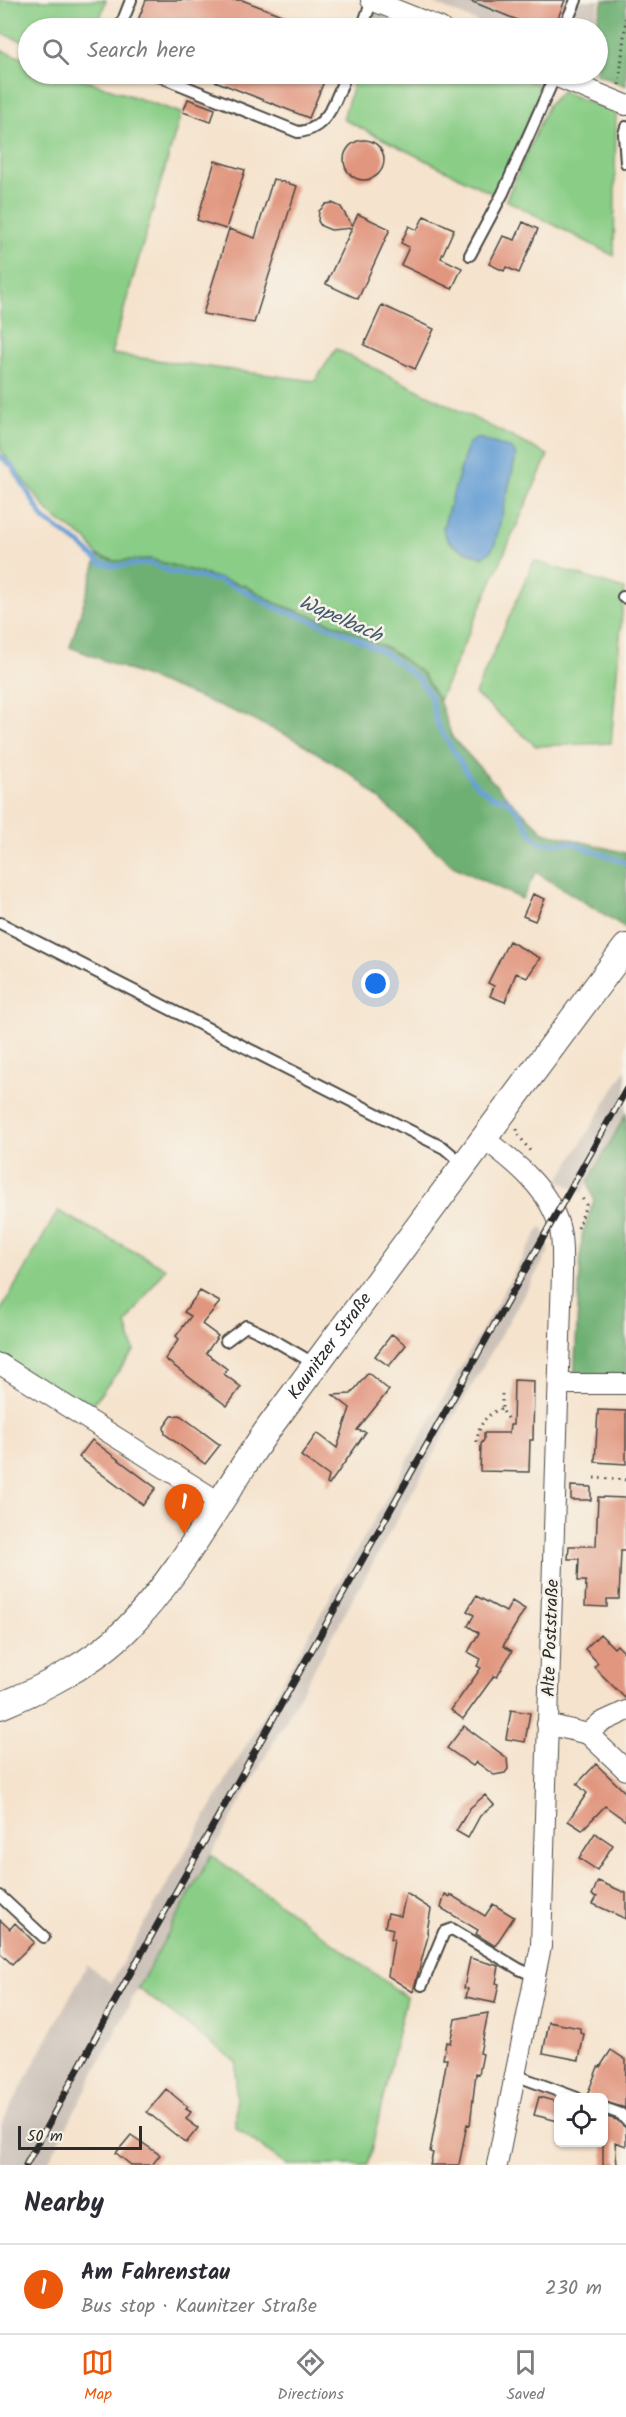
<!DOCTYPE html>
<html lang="en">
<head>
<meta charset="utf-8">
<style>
	:root { --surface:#fff; --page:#f7f7f7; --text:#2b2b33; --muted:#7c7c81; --line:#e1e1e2; --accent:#ea580c }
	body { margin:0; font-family:Kalam,sans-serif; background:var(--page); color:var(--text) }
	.controls { position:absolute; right:18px; bottom:18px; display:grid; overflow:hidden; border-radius:9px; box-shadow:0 2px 4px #0004 }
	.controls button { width:54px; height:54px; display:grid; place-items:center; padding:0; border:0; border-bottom:2px solid var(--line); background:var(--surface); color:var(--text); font:30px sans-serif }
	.scale { position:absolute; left:18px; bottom:15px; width:124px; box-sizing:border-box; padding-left:6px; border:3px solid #2b2b2b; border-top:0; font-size:16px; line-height:21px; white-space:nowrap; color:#2b2b2b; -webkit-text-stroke:4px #f7f3e8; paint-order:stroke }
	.you { position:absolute; left:376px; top:984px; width:21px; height:21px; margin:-15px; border:4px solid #fff; border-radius:50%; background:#1a73e8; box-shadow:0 0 0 9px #1a73e833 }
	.badge { display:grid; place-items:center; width:39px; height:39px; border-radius:50%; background:var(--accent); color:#fff; font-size:20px; font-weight:700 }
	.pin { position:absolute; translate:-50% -50px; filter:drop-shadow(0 2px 3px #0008) }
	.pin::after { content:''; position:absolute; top:32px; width:21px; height:18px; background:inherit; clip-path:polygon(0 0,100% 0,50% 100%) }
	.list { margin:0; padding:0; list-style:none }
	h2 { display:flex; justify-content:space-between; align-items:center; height:78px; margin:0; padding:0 24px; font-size:26px }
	h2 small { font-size:20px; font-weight:400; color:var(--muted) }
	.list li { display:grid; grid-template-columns:39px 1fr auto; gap:18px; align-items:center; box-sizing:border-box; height:90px; padding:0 24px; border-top:2px solid var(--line) }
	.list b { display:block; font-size:22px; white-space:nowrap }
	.list p { margin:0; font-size:20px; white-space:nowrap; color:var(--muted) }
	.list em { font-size:20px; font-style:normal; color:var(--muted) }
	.icon { flex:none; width:33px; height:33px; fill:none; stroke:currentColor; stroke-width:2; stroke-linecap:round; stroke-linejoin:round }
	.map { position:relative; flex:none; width:626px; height:2165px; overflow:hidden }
	.search { position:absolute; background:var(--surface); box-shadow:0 2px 4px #0004; left:18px; right:18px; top:18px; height:66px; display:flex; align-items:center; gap:15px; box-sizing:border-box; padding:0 21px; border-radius:33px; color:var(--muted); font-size:22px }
	.sheet { height:168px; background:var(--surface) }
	nav { display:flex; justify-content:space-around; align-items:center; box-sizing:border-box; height:84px; border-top:2px solid var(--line); background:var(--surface); font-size:16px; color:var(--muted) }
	nav a { display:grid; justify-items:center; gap:3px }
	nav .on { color:var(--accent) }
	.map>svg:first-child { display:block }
	.industrial { fill:#ccc2b9 }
	.green { fill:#89cd86; stroke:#5a7c58; stroke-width:1.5 }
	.forest { fill:#6eb073; stroke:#4c6e4f; stroke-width:1.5 }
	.water { fill:#659ed4; stroke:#486480; stroke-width:1.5 }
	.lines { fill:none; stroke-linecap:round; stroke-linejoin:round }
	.stream { stroke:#659ed4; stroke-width:5 }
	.building { fill:#e1967f }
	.service-casing { stroke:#494743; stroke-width:14 }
	.minor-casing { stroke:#494743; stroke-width:22 }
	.tertiary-casing { stroke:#494743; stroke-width:28 }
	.path { stroke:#494743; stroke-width:3; stroke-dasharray:1.5 4.5; stroke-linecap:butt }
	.service { stroke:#fff; stroke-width:10 }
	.minor { stroke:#fff; stroke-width:20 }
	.tertiary { stroke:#fff; stroke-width:26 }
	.rail-casing { stroke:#2b2b2b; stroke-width:7 }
	.rail { stroke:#f7f3e8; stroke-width:4.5; stroke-dasharray:14; stroke-linecap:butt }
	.labels { text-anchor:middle; stroke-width:5; stroke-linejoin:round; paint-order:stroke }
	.street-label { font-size:18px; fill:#2b2b2b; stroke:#f7f3e8 }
	.water-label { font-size:20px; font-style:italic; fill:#42596f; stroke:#f7f3e8 }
</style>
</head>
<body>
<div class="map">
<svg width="626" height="2165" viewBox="0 0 626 2165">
	<rect width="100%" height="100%" fill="#f7f3e8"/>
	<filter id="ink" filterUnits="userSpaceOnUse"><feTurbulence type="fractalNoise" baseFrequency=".0167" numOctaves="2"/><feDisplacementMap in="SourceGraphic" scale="12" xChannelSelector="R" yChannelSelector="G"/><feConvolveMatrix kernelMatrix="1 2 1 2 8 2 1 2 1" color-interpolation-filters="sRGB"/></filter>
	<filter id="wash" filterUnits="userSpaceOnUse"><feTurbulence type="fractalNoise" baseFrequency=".008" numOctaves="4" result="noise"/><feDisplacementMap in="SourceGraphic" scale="24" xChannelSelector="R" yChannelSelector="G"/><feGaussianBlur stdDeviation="1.35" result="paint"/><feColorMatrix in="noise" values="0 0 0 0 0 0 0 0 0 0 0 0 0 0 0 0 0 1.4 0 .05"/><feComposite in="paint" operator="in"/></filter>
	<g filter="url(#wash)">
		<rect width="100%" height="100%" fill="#f5e3cd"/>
		<path class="industrial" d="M426,0h174l-7,28h-101z
			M626,1069v45l-44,79 -23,-13z
			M541,1226l7,13 1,12 -103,180 -235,424 -73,133 -91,177h-47v-38l87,-162 24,18z"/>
		<path class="green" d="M0,0h106l-9,28h-69v15l-28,-10z
			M374,14l33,14h-37z
			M0,50l28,10v14h39l114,39 -70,241 204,27 21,-32 212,106 -109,245 -17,-27 -32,-23 -42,-21 -73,-26 -29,-17 -96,-27 -35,2 -17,-5 -11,-16 -36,-25 -51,-66z
			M356,74h157l27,11 -1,13 -44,97 -152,-76z
			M562,91l54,23 -2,142 -108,-56 42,-95z
			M534,561l90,28 -13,154 -75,3 -61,-52z
			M58,1211l107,57 -39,56 8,27 -46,59 -88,-54v-44z
			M211,1855l105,75 90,67 -38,168h-81l-51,-37v-66l-98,-74z"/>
		<path class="forest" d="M603,0h23v86l-30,-12 2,-46h-3z
			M98,556l17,5 35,-2 96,27 29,17 73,26 42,21 32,23 17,27 13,37 54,59 38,36 82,21v75l-90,-56 -14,27 -69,-33 -99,-90 -57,-36 -59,-27 -168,-66z
			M626,1114v265h-52l8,-144 12,-35 -6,-18z"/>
		<path class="water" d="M477,438l35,11 4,7 -21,88 -5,8 -8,5c-18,-7 -35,-9 -39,-29l25,-84z"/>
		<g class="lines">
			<path class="stream" d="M0,456l12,10 32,53 37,26 19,18 16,3 34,-3 21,9 49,9 23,9 31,17 69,25 42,21 34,26 11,16 7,29 35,57 20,16 13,2 14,13 12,21 9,10h32l54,20"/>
		</g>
		<g id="blocks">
			<path class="building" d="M146,0h96l71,27 -178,1z
				M468,0h97l-11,28h-17z
				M197,74h130l-18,44z
				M188,99l27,10 -4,13 -28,-10z
				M344 160a20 20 0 1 1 40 0a20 20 0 1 1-40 0Z
				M215,161l30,9 -19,59 -29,-9z
				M273,179l24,7 -43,137 -51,-9 26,-85 26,9z
				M332,203l9,4 11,19 6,-12 32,15 -32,70 -32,-15 26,-56 -21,2 -10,-4 -3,-5 1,-10 7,-7z
				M424,216l30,13 -13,29 21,10 -10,21 -51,-24 8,-18 -8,-4 8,-17 8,4z
				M523,222l15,7 -19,44 -13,-6 -2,4 -15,-7 14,-28 12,4z
				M382,305l52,24 -19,40 -51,-24z
				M533,894l12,5 -10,22 -12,-5z
				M509,941l31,17 -13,20 -11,-5 -11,29 -15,-6 4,-10 -6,-3z
				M200,1291l20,11 -18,22 16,12 -12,17 21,16 -3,5 17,13 -14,19 -62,-47 14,-20 -3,-3 15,-20 -7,-4z
				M392,1334l14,11 -17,21 -14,-10z
				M368,1373l21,17 -32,40 9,2 -37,53 -2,-1 2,-8 -28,-20 16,-23 20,15 13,-40 -17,-13 18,-1z
				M514,1380l20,1 -1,59h-3l-1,32 -49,-1 1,-27 3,-4v-7h25l1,-8h3z
				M598,1410l28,1v53l-31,-2z
				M180,1415l40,30 -15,19 -40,-30 -1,-7 8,-11z
				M92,1440l64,48 -13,17 -64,-48z
				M571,1486l20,1v13h-20z
				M598,1497l28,1v53h-5l-2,48h-12v8l-22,-1 1,-25h-8l1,-22h-11l1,-13h27z
				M476,1596l30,16 6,-11 13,8 -22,37 9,5 -15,26 -3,-1 -31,43 -12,-9 30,-42 -4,-2 4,-7 -13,-7 11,-19 -11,-7 6,-11 -7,-4z
				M600,1634l14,14 3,-3 9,9v45l-32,-32 4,-4 -13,-14z
				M511,1710l19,3 -5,29 -19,-3z
				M464,1726l43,32 1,11 -3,4 -11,2 -18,-13 -3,4 -26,-18z
				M596,1764l30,29v28l-21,-15 -23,24 -14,-9 19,-28 -10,-9z
				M485,1795l9,10 -14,11 -12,22 -12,-7 14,-23z
				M595,1833l18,12 -16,25 -18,-12z
				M598,1881l28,12v26l-33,-15 4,-7 -5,-2z
				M406,1893l25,16 -4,22 1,5 -15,56 -25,-16 6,-37h-3l2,-10 -8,-2 3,-14 13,3z
				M445,1894l5,3 1,-2 34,21 8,-12 21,13 -19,29 -19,-12 2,-4 -37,-22z
				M0,1920l10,9 5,-6 19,19 -22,22 -12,-11z
				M470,1958l29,8 -3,17 3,1 -4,19 -29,-6 2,-8 -4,-1z
				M488,2013l-8,40 3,1 -4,20 -3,-1 -6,52 -3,-1 -8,41h-29l3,-12 -3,-1 17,-93h-4l3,-17 4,1 5,-24z
				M549,2022l31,6v5l4,1 -5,26 -36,-7z
				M611,2050l15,10 -1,48 -22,-7v-4l-16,-2 11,-28h2z
				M166,2089l22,18 -2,2 5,3 -5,7 12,9 -12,15 -39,-31z
				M539,2097l19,5v19l-24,-6z
				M603,2116l14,4 9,8v18l-11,-4 2,23h-14z
				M131,2135l29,20 -8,10h-21l-15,-12z"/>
		</g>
	</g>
	<g filter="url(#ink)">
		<use href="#blocks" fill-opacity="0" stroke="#494743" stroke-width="1.5"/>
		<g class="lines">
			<defs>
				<path id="service" d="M120,28l11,-28
					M362,28l10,-28
					M564,28l12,-28
					M154,74l144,58c30,-2 39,-35 48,-58
					M626,127l-2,7 2,29
					M470,255l33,-62 52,-117
					M623,597l3,1
					M0,923l444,225 19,16
					M226,1341l20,-15 19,9 50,29
					M0,1896l44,41
					M422,1985l22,-53 8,-3 67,40 16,7
					M515,2075l62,23
					M604,2108l17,6 5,6"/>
				<path id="minor" d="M371,0l70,28
					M550,74l76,31
					M483,1138c31,23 68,52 77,92 3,14 2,29 2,43l-21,673 -44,219
					M0,1364l219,138
					M559,1384h67
					M547,1724l41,10 38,36
					M588,1734l12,-11 26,-12"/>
				<g id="tertiary">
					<path id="s1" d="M0,1706c42,-17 95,-44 127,-77 59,-61 95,-136 144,-204 117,-160 236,-319 355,-478"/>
				</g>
			</defs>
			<use href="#service" class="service-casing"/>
			<use href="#minor" class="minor-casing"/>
			<use href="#tertiary" class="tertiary-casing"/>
			<path class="path" d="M619,85l7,-67
				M517,1129l1,5 12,17
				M578,1228l8,-23 -4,-7
				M502,1394v15l7,13
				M477,1442c1,-16 9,-29 25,-33
				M594,1478l32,2"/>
			<use href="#service" class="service"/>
			<use href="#minor" class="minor"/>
			<use href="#tertiary" class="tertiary"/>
			<defs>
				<path id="rail" d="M26,2165l101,-186 499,-889"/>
			</defs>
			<use href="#rail" class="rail-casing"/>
			<use href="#rail" class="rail"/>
		</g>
	</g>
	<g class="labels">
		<g class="street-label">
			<text dy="6" stroke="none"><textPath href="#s1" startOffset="498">Kaunitzer Straße</textPath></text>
			<text transform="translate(550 1638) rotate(-88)" y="6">Alte Poststraße</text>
		</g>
		<g class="water-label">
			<text transform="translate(341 618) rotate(24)" y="7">Wapelbach</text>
		</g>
	</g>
</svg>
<div class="controls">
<button><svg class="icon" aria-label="locate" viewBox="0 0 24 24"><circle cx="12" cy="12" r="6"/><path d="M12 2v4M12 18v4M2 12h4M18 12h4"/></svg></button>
</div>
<div class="scale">50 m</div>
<div class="you"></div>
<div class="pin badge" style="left:184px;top:1534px">1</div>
<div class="search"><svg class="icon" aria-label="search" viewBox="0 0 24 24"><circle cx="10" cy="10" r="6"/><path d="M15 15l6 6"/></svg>Search here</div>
</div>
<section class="sheet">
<h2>Nearby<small></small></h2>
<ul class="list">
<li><span class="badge">1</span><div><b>Am Fahrenstau</b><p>Bus stop · Kaunitzer Straße</p></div><em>230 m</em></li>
</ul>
</section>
<nav>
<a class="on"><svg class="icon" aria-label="map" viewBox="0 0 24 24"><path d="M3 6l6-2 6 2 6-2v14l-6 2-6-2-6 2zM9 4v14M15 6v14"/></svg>Map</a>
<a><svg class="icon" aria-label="directions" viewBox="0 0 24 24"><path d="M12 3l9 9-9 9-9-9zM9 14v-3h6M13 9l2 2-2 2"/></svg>Directions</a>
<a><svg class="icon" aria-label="saved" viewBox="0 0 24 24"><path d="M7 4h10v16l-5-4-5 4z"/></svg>Saved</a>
</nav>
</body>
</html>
